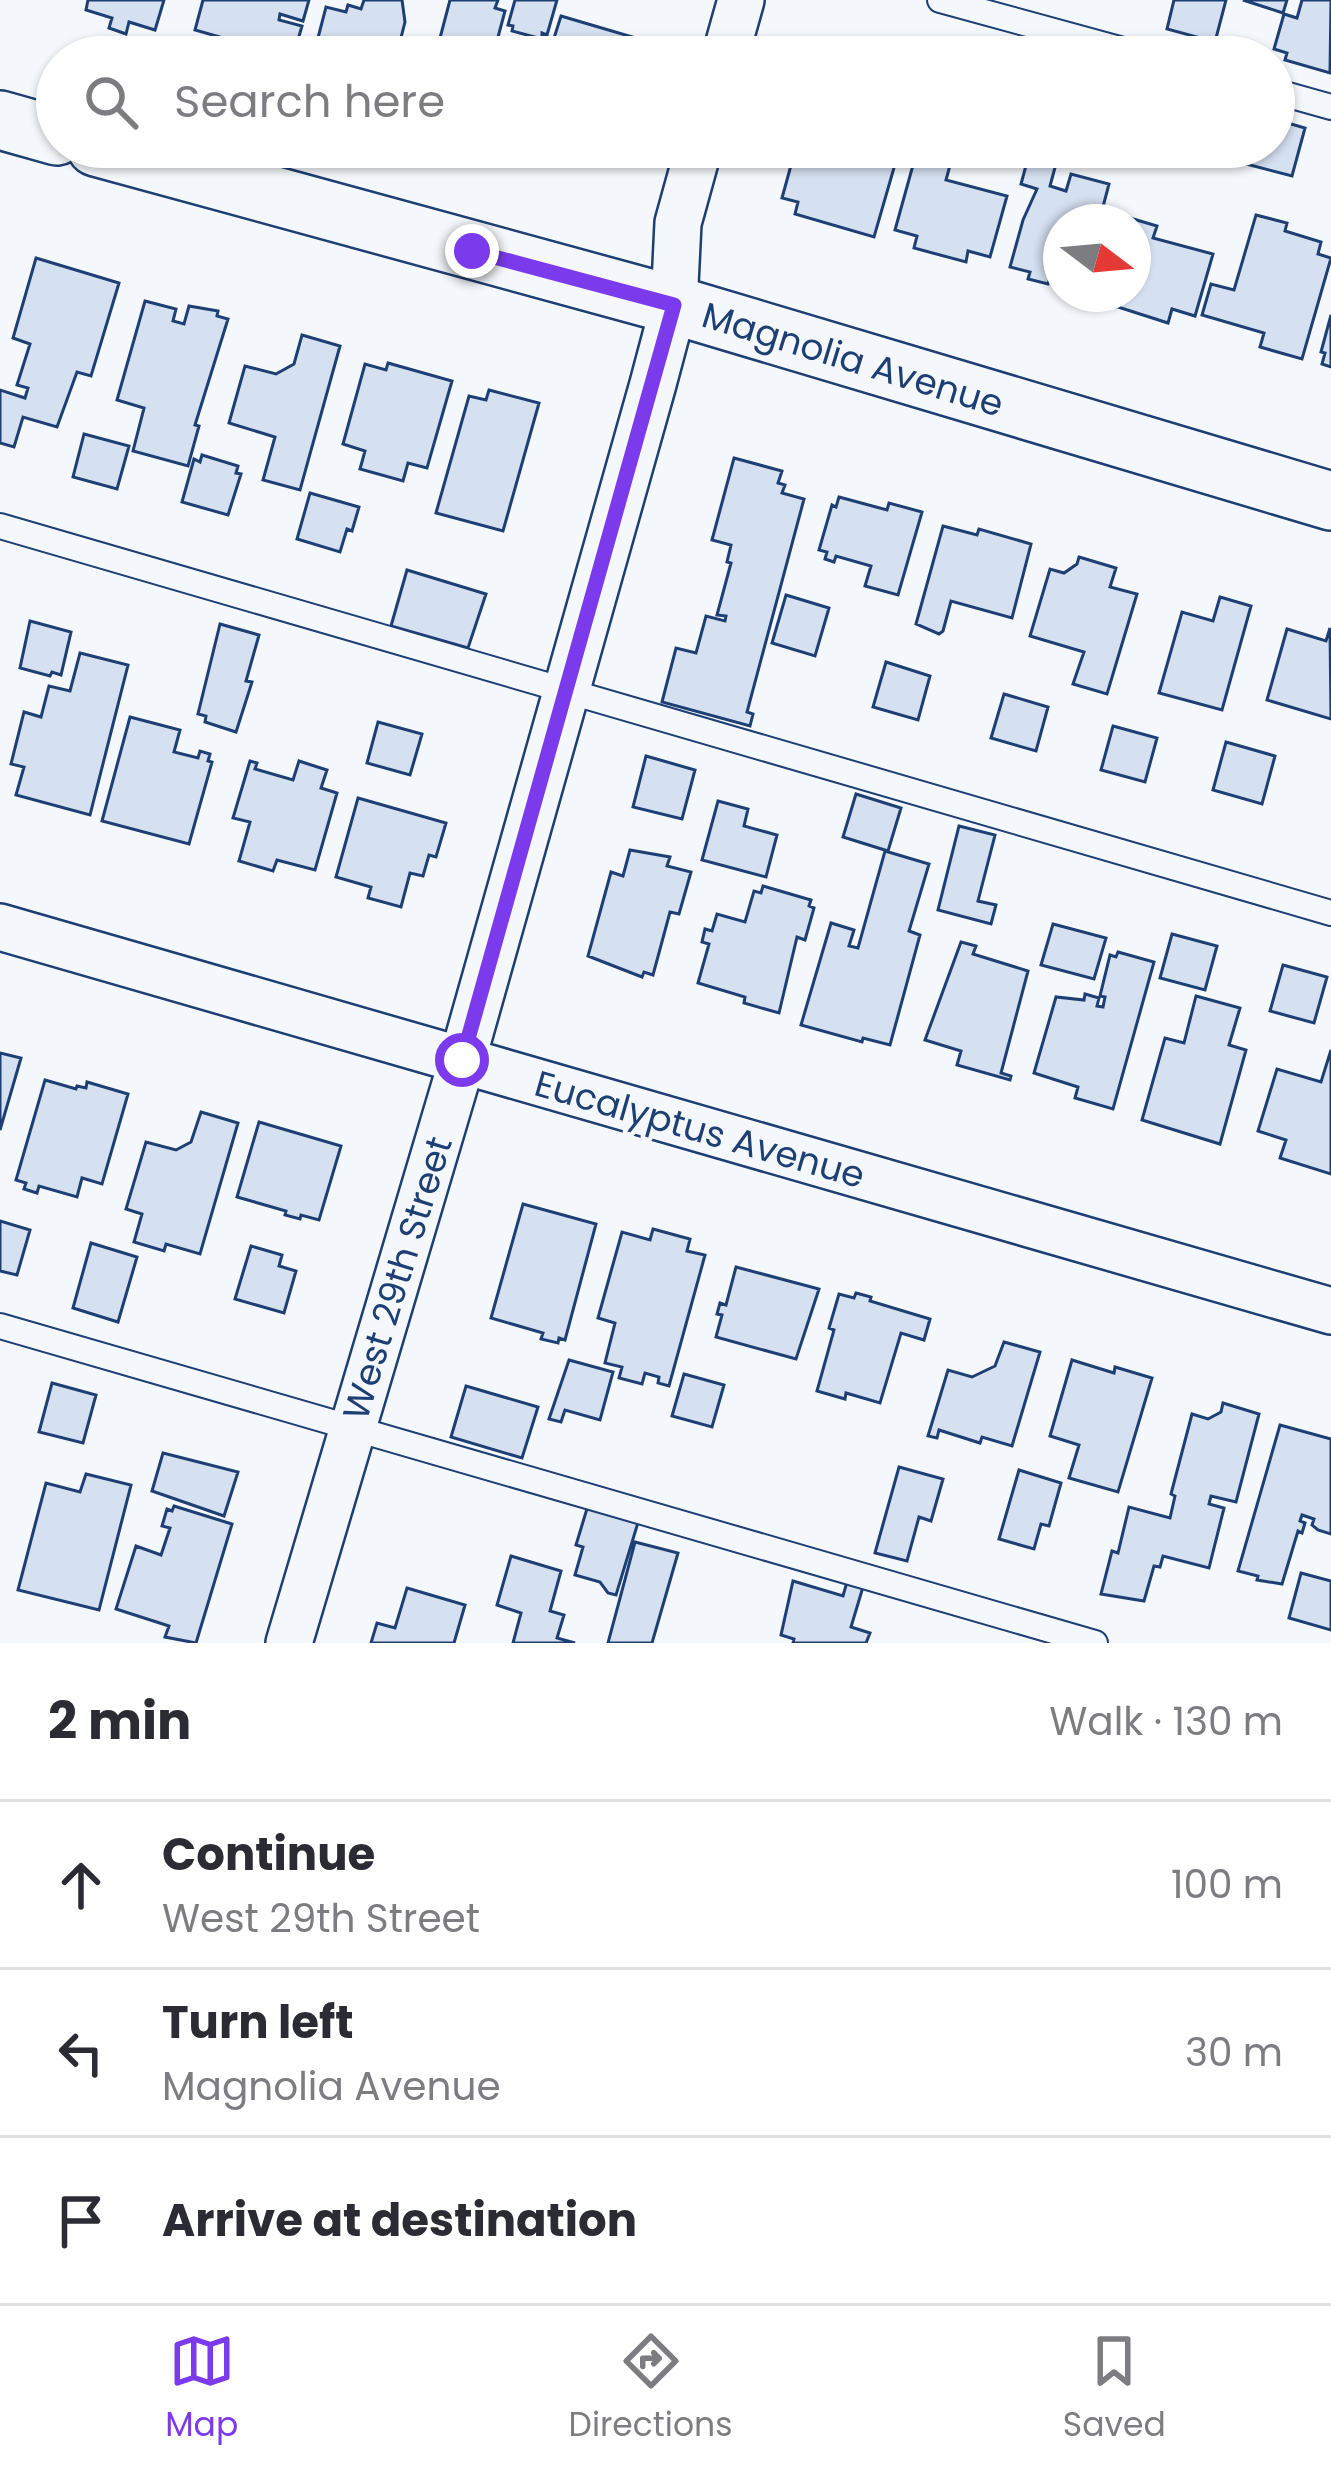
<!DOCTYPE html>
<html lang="en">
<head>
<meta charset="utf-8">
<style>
	:root { --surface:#fff; --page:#f2f2f3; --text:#2b2b33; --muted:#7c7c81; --line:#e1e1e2; --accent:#7c3aed }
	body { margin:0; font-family:Poppins,sans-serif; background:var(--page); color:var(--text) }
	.compass { position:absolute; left:1043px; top:204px; width:108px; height:108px; border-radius:50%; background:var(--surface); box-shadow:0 3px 9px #0004; rotate:106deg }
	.stop { position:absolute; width:36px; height:36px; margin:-27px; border:9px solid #7c3aed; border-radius:50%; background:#fff }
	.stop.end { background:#7c3aed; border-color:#fff; box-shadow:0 3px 12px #0008 }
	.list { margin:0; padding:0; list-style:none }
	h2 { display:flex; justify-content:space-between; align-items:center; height:156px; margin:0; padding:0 48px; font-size:51px }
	h2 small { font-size:39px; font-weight:400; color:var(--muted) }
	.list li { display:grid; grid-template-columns:78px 1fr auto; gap:36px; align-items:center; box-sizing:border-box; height:168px; padding:0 48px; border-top:3px solid var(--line) }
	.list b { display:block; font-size:45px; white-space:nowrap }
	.list p { margin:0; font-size:39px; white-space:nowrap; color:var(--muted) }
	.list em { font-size:39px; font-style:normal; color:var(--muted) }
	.icon { flex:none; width:66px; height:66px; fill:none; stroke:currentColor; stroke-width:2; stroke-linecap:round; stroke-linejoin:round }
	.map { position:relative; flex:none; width:1331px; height:1643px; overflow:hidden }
	.search { position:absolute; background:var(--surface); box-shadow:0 3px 9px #0004; left:36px; right:36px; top:36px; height:132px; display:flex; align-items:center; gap:30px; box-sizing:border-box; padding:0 42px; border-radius:66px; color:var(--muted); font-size:45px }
	.sheet { height:660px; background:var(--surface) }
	nav { display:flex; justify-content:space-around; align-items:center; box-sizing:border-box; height:168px; border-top:3px solid var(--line); background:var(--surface); font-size:33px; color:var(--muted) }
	nav a { display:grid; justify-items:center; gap:6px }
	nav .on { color:var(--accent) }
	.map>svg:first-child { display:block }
	.building { fill:#d5e0f0; stroke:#1d3f73; stroke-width:3 }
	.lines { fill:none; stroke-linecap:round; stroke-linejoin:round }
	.service-casing { stroke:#1d3f73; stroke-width:28 }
	.minor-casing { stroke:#1d3f73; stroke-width:50 }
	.tertiary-casing { stroke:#1d3f73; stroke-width:62 }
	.service { stroke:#f4f7fb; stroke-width:24 }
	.minor { stroke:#f4f7fb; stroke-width:45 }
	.tertiary { stroke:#f4f7fb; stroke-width:57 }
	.route { stroke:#7c3aed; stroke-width:15 }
	.labels { text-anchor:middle; stroke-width:9; stroke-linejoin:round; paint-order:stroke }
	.street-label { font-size:36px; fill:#1d3f73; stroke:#f4f7fb }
</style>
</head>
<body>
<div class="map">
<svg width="1331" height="1643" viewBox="0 0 1331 1643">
	<rect width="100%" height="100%" fill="#f4f7fb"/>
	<path class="building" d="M88,0h76l-9,30 -26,-8 -3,12 -17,-6 3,-10 -26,-8z
		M203,0h106l-6,21 -23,-7 -1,6 23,6 -9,31h-30l2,-7 -70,-20z
		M364,0h38l3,22 -9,35h-83l13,-50 20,5 2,-7 13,4z
		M450,0h48l-3,8 10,3 -11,41 21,5h-80z
		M515,0h42l-10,35 -5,-2v6l-30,-8 1,-5 -5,-1z
		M1174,0h52l-11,42 -48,-13z
		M1243,0h44l-4,13z
		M1302,0h29l-1,73 -45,-13 2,-7 -13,-4 10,-35 13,4z
		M561,16l85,25 -5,16h-93z
		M940,38l45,12 -1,7h-49z
		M1274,119l31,9 -13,48 -46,-12 5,-17h23z
		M560,147h41l-3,11z
		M796,147h104l-26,90 -79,-23 3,-12 -16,-4z
		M918,147h37l-9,33 61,16 -17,61 -22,-6 -2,11 -52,-14 3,-12 -22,-6z
		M1031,147h46l-4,18 -16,-5 -7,26 16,5 5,-17 38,10 -10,38h-38v59l-11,-3 -2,6 -20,-5 2,-7 -20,-5 13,-47 14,-31 -16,-5z
		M1153,147h53l-2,10z
		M1120,215l37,11 -4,12 60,16 -18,62 -23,-7 -4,14 -50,-16 3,-12 -4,-1h16v-72h-16z
		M1256,215l31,8 -2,8 36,11 -3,12 13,4 -29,101 -42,-12 4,-14 -62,-18 9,-31 23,6z
		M36,258l83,25 -28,93 -14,-4 -20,55 -34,-10 -9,30 -14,-4v-53l25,8 3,-10 -11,-3 13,-41 -17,-6z
		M145,301l31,8 -3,12 11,3 5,-18 29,5 -1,5 11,3 -33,106 4,1 -11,40 -55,-15 11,-43 -27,-8z
		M1331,315v52l-9,-3 3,-11 -4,-1z
		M302,335l38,11 -40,144 -37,-10 12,-43 -46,-14 16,-57 31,8 18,-10z
		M388,363l64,18 -25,87 -19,-5 -5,18 -43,-12 5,-18 -22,-7 22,-80 21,6z
		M489,390l50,13 -36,128 -67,-18 33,-117 17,4z
		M84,434l45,12 -12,43 -44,-12z
		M202,455l36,11 -2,7 5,1 -13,41 -46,-13 12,-43 6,3z
		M734,458l48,13 -4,12 7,2 -3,8 22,6 -57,213 6,2 -3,12 -88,-24 14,-54 20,5 10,-37 19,5 1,-5 -9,-1 14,-52 -4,-1 4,-17 -19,-5z
		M310,493l49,14 -7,24 -5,-2 -7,23 -43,-13z
		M839,497l48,13 2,-7 33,9 -24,83 -33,-9 6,-20 -35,-10 -2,6 -9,-3 2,-7 -8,-2 13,-45 4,2z
		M943,526l34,9 2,-6 52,15 -19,74 -61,-17 -8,30 -4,3 -23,-10z
		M1079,557l37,11 -6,19 27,7 -30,100 -34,-10 11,-32 -54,-16 20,-67 14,4 13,-9z
		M407,570l79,24 -18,54 -77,-22z
		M786,595l43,13 -14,48 -43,-13z
		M1220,597l31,9 -29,104 -63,-17 23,-81 31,9z
		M30,621l41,11 -10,43 -9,-3 -2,4 -30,-8z
		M220,624l39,11 -13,46 6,1 -16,50 -31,-10 1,-6 -8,-2z
		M1330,628l1,91 -64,-19 20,-71 39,12z
		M80,653l48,12 -38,150 -74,-20 8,-28 -13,-3 13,-52 17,5 8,-31 21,5z
		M886,662l44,14 -12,44 -45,-13z
		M1004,694l44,13 -12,44 -45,-13z
		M130,717l50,13 -6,22 24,6 2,-7 10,3 -2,7 4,1 -23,82 -87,-23z
		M378,722l44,12 -12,41 -43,-12z
		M1113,726l44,12 -12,44 -44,-12z
		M1226,742l49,14 -13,48 -49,-14z
		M646,756l49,14 -13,49 -49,-12z
		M250,761l7,2 -2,6 38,11 6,-19 28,9 -6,18 16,5 -22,77 -38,-10 -4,11 -34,-10 11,-39 -17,-4z
		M856,794l45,14 -13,43 -45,-14z
		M358,798l88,25 -10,34 -7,-2 -6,21 -13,-3 -9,34 -33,-9 3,-11 -35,-10z
		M718,801l30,8 -4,17 33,9 -11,42 -64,-17z
		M959,826l36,9 -17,66 18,4 -5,19 -53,-14z
		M630,850l40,7 -3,9 24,6 -12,42 -9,-2 -17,63 -9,-3 -2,5 -54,-21 23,-84 12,4z
		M885,851l44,13 -20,67 11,4 -30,110 -27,-7 -1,4 -61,-17 30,-102 23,7 -5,16 9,2z
		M763,886l48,14 -2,6 5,2 -9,32 -8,-3 -18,76 -35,-10 1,-6 -47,-14 11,-39 -7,-2 3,-13 7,2 5,-17 28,8 9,-31 7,2z
		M1053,924l53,14 -12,41 -53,-14z
		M1172,934l45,12 -12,44 -45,-12z
		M961,942l15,4 -3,8 55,17 -27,102 10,3 -1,4 -53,-15 4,-14 -36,-11z
		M1118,952l36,10 -41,147 -38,-11 3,-11 -44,-14 22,-76 28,3 1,-6 14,4 -2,8 6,1 2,-10 -5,-1 10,-41 6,2z
		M1283,965l44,12 -13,46 -44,-12z
		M1196,996l44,12 -11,37 17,5 -26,94 -78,-24 23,-82 19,5z
		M1331,1050v124l-51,-16 6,-18 -28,-9 19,-62 44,13z
		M0,1053l21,5 -21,72z
		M45,1080l31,9 1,-3 9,2 1,-6 41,12 -26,90 -20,-6 -5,19 -38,-11 -2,7 -13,-4 2,-6 -10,-3z
		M201,1112l37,11 -38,131 -34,-10 -2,7 -30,-9 8,-28 -16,-5 20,-67 30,8 15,-8z
		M259,1122l82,24 -22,74 -18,-5 -1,4 -15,-4 1,-4 -49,-14z
		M523,1204l73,20 -31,116 -6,-2 -1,5 -17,-4 2,-6 -52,-15z
		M0,1221l30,9 -13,45 -17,-4z
		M653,1229l37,10 -3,12 18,4 -36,131 -11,-3 1,-6 -14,-4 -3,11 -23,-6 3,-11 -17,-4 10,-40 -17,-5 24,-86 28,8z
		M91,1243l46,14 -19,65 -45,-14z
		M251,1246l31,9 -3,11 17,5 -12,42 -49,-14z
		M736,1267l83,22 -23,70 -80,-22 6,-22 -5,-1 3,-11 6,2z
		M856,1293l15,4 -1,4 60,18 -6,21 -23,-7 -21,70 -34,-10 -1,6 -28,-8 17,-61 -5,-2 10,-34 15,4z
		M1004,1342l36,10 -28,94 -30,-9 -2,6 -41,-13 -2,8 -9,-2 20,-66 24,7 23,-11z
		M569,1360l44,12 -13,48 -35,-10 -4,12 -12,-3z
		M1072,1360l42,13 1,-6 37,11 -34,114 -49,-14 10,-33 -29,-9z
		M684,1374l40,11 -12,42 -40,-11z
		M52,1383l44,12 -13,48 -44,-11z
		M466,1386l72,21 -16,51 -71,-21z
		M1223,1403l36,11 -23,88 -25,-6 -2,8 15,4 -15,60 -46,-12 -3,11 -6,-1 -10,35 -43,-7 11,-43 6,2 11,-46 41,11 5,-22 -4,-2 21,-80 16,5 13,-7z
		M1280,1425l51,14v95l-13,-4 -6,-5 2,-6 -12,-4 -2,6 5,2 -3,10 -4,-2 -16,53 -25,-4 1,-4 -20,-5z
		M163,1453l75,19 -14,44 -72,-25z
		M899,1467l44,12 -12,42 -12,-4 -12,44 -32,-8z
		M1019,1470l42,13 -12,43 -8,-2 -7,25 -35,-10z
		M86,1474l45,11 -32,125 -81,-20 28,-107 34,9z
		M589,1502l51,14 -24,79 -8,-2 -8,-11 -25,-7 8,-28 -7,-2z
		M174,1506l58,18 -36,119 -31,-6 4,-11 -53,-17 20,-63 25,9 9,-27 -8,-2 5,-17 5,2z
		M635,1542l43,11 -26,90h-44z
		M511,1556l50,15 -11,40 14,4 -7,23 18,5h-62l8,-30 -24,-8z
		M1301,1573l30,8v49l-42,-12z
		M793,1581l50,15 4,-14 16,5 -12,40 19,6 -4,10h-73l1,-4 -13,-4z
		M407,1588l58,17 -11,38h-83l6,-20 18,5z"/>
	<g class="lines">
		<defs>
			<path id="service" d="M940,0l209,57
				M1274,91l57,16
				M0,526l1331,387
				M0,1326l1095,317"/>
			<path id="minor" d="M725,57l16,-57
				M0,927l1331,384
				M289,1643l173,-582 191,-677 21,-79 4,-82 21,-76"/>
			<path id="tertiary" d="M0,120l57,16
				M96,147l578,158 657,196"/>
		</defs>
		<use href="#service" class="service-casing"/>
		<use href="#minor" class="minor-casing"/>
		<use href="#tertiary" class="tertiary-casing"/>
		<use href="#service" class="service"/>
		<use href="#minor" class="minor"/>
		<use href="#tertiary" class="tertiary"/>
	</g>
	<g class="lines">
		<path class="route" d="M462,1060l212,-755 -202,-54"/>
	</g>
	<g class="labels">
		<g class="street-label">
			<text transform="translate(853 359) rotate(17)" y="13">Magnolia Avenue</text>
			<text transform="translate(700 1129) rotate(16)" y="13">Eucalyptus Avenue</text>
			<text transform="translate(397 1278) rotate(-73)" y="13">West 29th Street</text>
		</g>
	</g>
</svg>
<svg class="compass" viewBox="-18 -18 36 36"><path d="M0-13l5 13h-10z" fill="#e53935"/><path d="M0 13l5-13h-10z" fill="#7c7c81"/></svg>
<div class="stop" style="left:462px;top:1060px"></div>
<div class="stop end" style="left:472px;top:251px"></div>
<div class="search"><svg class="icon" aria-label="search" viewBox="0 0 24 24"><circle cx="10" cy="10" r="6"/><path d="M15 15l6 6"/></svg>Search here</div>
</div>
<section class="sheet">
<h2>2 min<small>Walk · 130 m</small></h2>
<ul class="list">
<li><svg class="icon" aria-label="ahead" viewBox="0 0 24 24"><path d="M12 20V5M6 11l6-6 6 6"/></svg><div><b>Continue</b><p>West 29th Street</p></div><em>100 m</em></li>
<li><svg class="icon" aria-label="left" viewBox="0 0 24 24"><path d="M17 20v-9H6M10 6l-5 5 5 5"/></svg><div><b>Turn left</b><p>Magnolia Avenue</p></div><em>30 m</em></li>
<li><svg class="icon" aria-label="arrive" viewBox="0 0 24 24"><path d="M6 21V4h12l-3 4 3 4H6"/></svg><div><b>Arrive at destination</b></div></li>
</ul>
</section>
<nav>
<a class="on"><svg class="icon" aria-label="map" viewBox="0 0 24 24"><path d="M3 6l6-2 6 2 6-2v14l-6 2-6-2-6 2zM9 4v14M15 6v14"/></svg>Map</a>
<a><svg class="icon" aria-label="directions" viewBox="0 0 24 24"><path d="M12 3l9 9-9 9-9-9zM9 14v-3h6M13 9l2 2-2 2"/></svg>Directions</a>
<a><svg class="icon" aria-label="saved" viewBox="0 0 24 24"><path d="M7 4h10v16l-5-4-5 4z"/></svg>Saved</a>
</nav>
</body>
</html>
